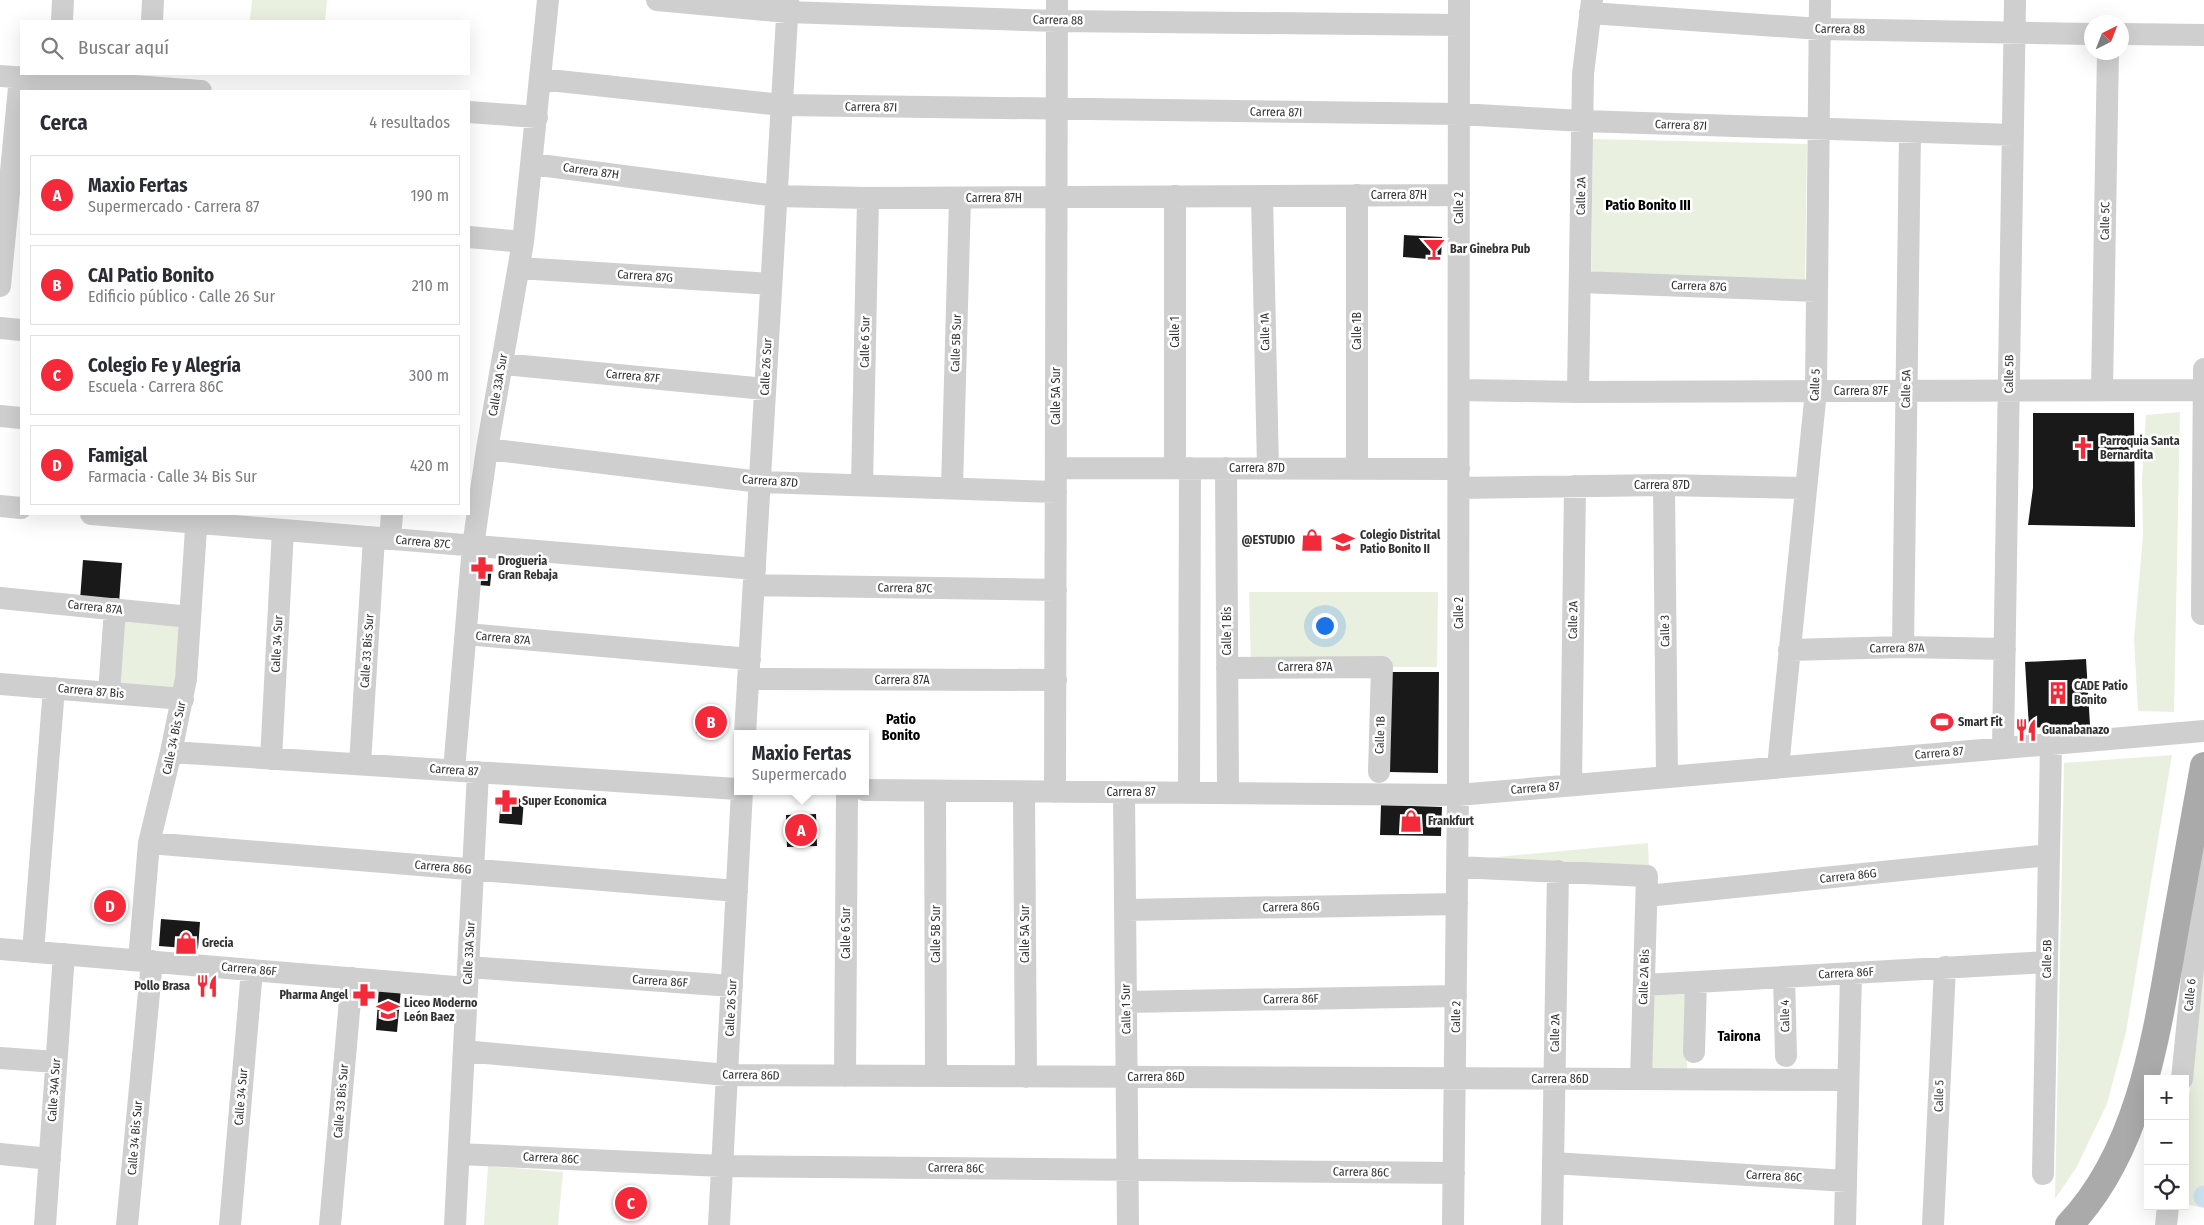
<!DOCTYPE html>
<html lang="es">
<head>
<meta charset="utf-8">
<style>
	:root { --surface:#fff; --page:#f2f2f3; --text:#2b2b33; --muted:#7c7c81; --line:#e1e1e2; --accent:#f42a3a }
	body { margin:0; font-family:"Fira Sans Condensed",sans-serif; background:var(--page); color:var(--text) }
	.controls { position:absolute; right:15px; bottom:15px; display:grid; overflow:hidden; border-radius:0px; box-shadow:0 5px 20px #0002 }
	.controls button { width:45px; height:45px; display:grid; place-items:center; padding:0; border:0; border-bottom:1px solid var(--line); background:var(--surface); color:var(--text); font:25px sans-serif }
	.compass { position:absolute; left:2084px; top:15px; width:45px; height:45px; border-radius:50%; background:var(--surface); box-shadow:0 5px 20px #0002; rotate:42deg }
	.you { position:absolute; left:1324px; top:625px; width:18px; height:18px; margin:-12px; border:4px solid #fff; border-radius:50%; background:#1a73e8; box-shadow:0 0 0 8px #1a73e833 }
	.badge { display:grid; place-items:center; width:32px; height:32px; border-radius:50%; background:var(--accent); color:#fff; font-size:16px; font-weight:700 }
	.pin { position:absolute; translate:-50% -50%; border:2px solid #fff; box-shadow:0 1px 5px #0006 }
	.popup { position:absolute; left:734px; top:730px; width:135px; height:65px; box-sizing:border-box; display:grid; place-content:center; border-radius:0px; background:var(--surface); filter:drop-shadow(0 1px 4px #0005); font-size:16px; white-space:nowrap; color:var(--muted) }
	.popup b { font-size:19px; color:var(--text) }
	.popup::after { content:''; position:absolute; left:50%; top:100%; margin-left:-10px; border:10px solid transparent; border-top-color:var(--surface) }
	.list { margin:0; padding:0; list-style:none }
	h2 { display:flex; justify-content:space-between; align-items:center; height:65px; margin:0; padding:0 20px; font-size:21px }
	h2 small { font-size:16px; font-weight:400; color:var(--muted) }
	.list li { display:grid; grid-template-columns:32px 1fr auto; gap:15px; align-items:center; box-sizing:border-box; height:80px; margin:0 10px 10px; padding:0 10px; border:1px solid var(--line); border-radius:0px }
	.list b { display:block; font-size:19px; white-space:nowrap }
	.list p { margin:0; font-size:16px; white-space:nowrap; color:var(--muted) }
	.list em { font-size:16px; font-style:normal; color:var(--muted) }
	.icon { flex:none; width:28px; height:28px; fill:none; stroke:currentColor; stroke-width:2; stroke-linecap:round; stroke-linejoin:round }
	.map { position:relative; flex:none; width:2204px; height:1225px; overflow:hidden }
	.search { position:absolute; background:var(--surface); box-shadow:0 5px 20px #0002; left:20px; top:20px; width:450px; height:55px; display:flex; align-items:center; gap:12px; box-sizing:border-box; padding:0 18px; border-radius:0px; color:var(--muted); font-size:19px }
	.panel { position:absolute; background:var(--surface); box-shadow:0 5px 20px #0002; left:20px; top:90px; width:450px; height:425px; border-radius:0px }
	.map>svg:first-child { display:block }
	.green { fill:#e9f0e0 }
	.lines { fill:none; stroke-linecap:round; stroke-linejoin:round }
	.canal { stroke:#cbe2f0; stroke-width:21 }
	.building { fill:#191919 }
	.minor { stroke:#cfcfcf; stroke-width:22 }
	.major { stroke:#aaa; stroke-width:28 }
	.labels { text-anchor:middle; stroke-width:5; stroke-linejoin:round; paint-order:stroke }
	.street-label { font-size:12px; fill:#323232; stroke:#fff }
	.poi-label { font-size:12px; font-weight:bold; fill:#323232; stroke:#fff; text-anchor:start }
	.neighbourhood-label { font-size:14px; font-weight:bold; fill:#000; stroke:#fff }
</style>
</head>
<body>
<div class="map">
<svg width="2204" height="1225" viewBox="0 0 2204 1225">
	<rect width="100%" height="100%" fill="#fff"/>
	<path class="green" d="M252,0h75l-2,21h-75z
		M1593,139l214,5 -2,139 -214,-5z
		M2180,412l-6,300 -36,-1 -4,-72 9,-104 -1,-56 4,-64z
		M1249,592h189l-1,75h-186z
		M122,619l58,5 -6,68 -58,-5z
		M2172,755l-46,277 -19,72 -31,64 -21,31 9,-436z
		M1648,843l1,26 -173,-10z
		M2204,957v251l-19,-4v-69z
		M1651,994h35l1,75 -35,1z
		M488,1166l75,6 -5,53h-74z"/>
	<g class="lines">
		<path class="canal" d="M2204,1197v-1"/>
	</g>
	<path class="building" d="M1404,235l38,2 -1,23 -38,-3z
		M2033,413h101l1,114 -107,-2 5,-37z
		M83,560l39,3 -3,40 -39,-3z
		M480,566l12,1 -2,19 -12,-1z
		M2086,659l4,66 -61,3 -4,-66z
		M1390,672h49l-1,101 -49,-1z
		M701,707l24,4 -4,26 -25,-4z
		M501,797l23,2 -2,26 -23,-2z
		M1381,805l61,2 -1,29 -61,-1z
		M816,814l1,32 -30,1 -1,-32z
		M161,919l39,3 -2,27 -39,-3z
		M379,987l22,2 -4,43 -21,-2z"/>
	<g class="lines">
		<path class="minor" d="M657,0l130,12 270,9 402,4
			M1590,13l230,16 272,5
			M62,21l1,-21
			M152,21l1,-21
			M2122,34l82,1
			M0,76l201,15
			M540,79l242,26 677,9 124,7 430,14
			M469,112l68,5
			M532,164l244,32 92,2 591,-3
			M1175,196v272
			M1262,196l6,272
			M469,237l54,5
			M519,268l252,16
			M1580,282l237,9
			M0,286l20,-209
			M0,328l21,2
			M502,364l263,25
			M2204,369l-2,245h2
			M1459,390l119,2 626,-2
			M2102,390l6,-338
			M1578,392l5,-318 9,-74
			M0,416l21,2
			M487,449l273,33 296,10
			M1056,468l403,1
			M1226,468l2,325
			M1357,468v-273
			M862,485l6,-287
			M1664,485l3,292
			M952,488l8,-290
			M1459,488l205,-3 142,3
			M0,506l21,2
			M91,514l664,55
			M390,539l2,-25
			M754,585l302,5
			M0,598l190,19
			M466,634l284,25
			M1903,647l7,-515
			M1789,650l114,-3 102,2
			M1227,668l155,-1 -3,105
			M748,679l308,1
			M0,684l183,15
			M109,693l6,-84
			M745,734l43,-734
			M2003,748l12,-748
			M171,752l566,37
			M271,759l12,-229
			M360,764l14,-226
			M1778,767l38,-376 4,-391
			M454,770l19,-224 14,-97 36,-207 25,-242
			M1571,785l4,-299
			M865,790l593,5 746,-64
			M935,791l1,285
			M1024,792l2,285
			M1055,792l2,-792
			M1124,792l4,433
			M1189,793l1,-325
			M149,843l588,48
			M1458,867l189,9 -6,203
			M1647,896l402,-41
			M1125,910l332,-6
			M0,949l467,39
			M33,952l21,-264
			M139,960l10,-117 22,-91 15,-73 11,-165
			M468,967l264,19
			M1784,977l2,79
			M1644,985l403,-23
			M1126,1002l330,-6
			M464,1051l263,24 1121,5
			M1694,1052l2,-70
			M0,1058l56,4
			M845,1076l2,-285
			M2182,1079l13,-131 8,-120
			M0,1154l50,5
			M459,1154l263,12 732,7
			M1553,1163l293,18
			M2043,1174l8,-430
			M45,1225l19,-271
			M127,1225l25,-264
			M230,1225l22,-255
			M330,1225l22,-247
			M455,1225l23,-453
			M719,1225l23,-434
			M1453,1225l5,-430 1,-795
			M1552,1225l6,-354
			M1845,1225l6,-252
			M1933,1225l12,-258
			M2166,1225l2,-19"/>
		<path class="major" d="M2069,1225c72,-75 88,-193 105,-291 10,-56 20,-112 30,-168"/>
	</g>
	<defs>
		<symbol id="bar-bare" viewBox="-9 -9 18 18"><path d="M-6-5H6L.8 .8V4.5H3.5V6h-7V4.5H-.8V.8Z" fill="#f42a3a" stroke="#fff" stroke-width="2.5" paint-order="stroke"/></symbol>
		<symbol id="church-bare" viewBox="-9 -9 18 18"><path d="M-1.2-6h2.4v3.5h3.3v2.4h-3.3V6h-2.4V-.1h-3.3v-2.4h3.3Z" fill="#f42a3a" stroke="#fff" stroke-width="2.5" paint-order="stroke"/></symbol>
		<symbol id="shop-bare" viewBox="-9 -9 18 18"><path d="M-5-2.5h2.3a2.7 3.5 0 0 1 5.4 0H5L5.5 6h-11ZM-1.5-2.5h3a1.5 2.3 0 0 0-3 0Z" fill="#f42a3a" stroke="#fff" stroke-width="2.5" paint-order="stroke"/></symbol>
		<symbol id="school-bare" viewBox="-9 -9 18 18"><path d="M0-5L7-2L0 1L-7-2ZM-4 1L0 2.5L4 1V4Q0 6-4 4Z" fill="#f42a3a" stroke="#fff" stroke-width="2.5" paint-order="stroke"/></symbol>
		<symbol id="pharmacy-bare" viewBox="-9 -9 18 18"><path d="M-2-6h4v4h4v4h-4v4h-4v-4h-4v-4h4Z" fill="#f42a3a" stroke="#fff" stroke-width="2.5" paint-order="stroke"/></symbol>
		<symbol id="building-bare" viewBox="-9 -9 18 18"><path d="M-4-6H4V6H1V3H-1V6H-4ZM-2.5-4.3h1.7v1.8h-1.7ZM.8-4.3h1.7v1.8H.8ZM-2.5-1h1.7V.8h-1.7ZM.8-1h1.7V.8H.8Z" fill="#f42a3a" stroke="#fff" stroke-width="2.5" paint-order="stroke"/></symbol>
		<symbol id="stadium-bare" viewBox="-9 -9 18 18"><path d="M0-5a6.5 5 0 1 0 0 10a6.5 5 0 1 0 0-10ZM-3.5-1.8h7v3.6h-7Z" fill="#f42a3a" stroke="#fff" stroke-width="2.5" paint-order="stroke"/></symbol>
		<symbol id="restaurant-bare" viewBox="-9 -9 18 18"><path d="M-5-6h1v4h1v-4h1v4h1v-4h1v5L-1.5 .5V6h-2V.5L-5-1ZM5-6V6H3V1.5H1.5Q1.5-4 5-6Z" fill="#f42a3a" stroke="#fff" stroke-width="2.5" paint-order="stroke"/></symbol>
	</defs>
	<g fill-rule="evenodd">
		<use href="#bar-bare" x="1418" y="233" width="32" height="32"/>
		<use href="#church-bare" x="2067" y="432" width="32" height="32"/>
		<use href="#shop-bare" x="1296" y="524" width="32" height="32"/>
		<use href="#school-bare" x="1327" y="526" width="32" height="32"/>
		<use href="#pharmacy-bare" x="466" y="552" width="32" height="32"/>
		<use href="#building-bare" x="2042" y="677" width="32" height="32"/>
		<use href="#stadium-bare" x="1926" y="706" width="32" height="32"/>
		<use href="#restaurant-bare" x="2010" y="714" width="32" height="32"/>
		<use href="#pharmacy-bare" x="490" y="785" width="32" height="32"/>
		<use href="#shop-bare" x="1395" y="805" width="32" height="32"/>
		<use href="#shop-bare" x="170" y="927" width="32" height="32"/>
		<use href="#restaurant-bare" x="191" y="970" width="32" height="32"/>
		<use href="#pharmacy-bare" x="348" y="979" width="32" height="32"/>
		<use href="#school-bare" x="372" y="994" width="32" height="32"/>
	</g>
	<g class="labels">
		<g class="street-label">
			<text transform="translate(1058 20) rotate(1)" y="4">Carrera 88</text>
			<text transform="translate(1840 29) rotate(1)" y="4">Carrera 88</text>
			<text transform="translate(871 107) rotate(1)" y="4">Carrera 87I</text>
			<text transform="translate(1276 112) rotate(1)" y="4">Carrera 87I</text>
			<text transform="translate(1681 125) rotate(2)" y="4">Carrera 87I</text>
			<text transform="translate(591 171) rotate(8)" y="4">Carrera 87H</text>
			<text x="1399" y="199">Carrera 87H</text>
			<text transform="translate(1581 196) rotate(-89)" y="4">Calle 2A</text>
			<text x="994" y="202">Carrera 87H</text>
			<text transform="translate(1459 208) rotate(-90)" y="4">Calle 2</text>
			<text transform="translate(2105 221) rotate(-89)" y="4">Calle 5C</text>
			<text transform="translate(645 276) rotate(4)" y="4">Carrera 87G</text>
			<text transform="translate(1699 286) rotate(2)" y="4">Carrera 87G</text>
			<text transform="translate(1357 331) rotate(-90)" y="4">Calle 1B</text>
			<text transform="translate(1175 332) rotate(-90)" y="4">Calle 1</text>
			<text transform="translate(1265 332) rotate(-91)" y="4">Calle 1A</text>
			<text transform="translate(865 342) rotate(-89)" y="4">Calle 6 Sur</text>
			<text transform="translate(956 343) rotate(-88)" y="4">Calle 5B Sur</text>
			<text transform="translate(766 367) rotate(-87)" y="4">Calle 26 Sur</text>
			<text transform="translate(2009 374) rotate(-89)" y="4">Calle 5B</text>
			<text transform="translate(633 376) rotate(5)" y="4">Carrera 87F</text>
			<text transform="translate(498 385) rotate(-80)" y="4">Calle 33A Sur</text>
			<text transform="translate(1815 385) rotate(-87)" y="4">Calle 5</text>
			<text transform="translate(1906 389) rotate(-89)" y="4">Calle 5A</text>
			<text x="1861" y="395">Carrera 87F</text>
			<text transform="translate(1056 396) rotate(-90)" y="4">Calle 5A Sur</text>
			<text x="1257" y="472">Carrera 87D</text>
			<text transform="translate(770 481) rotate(4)" y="4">Carrera 87D</text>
			<text x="1662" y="489">Carrera 87D</text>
			<text transform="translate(423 542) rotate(5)" y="4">Carrera 87C</text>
			<text transform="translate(905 588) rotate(1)" y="4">Carrera 87C</text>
			<text transform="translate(95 607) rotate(6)" y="4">Carrera 87A</text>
			<text transform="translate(1459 613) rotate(-90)" y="4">Calle 2</text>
			<text transform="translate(1573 620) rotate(-89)" y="4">Calle 2A</text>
			<text transform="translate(1227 631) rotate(-90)" y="4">Calle 1 Bis</text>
			<text transform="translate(1665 631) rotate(-91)" y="4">Calle 3</text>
			<text transform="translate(503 638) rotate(5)" y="4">Carrera 87A</text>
			<text transform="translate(277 644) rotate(-87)" y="4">Calle 34 Sur</text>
			<text transform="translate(1897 648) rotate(-1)" y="4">Carrera 87A</text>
			<text transform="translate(367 651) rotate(-86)" y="4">Calle 33 Bis Sur</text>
			<text x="1305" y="671">Carrera 87A</text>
			<text x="902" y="684">Carrera 87A</text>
			<text transform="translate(91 691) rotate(5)" y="4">Carrera 87 Bis</text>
			<text transform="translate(1380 735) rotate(-88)" y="4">Calle 1B</text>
			<text transform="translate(174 738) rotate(-78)" y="4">Calle 34 Bis Sur</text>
			<text transform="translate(1939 753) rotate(-5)" y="4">Carrera 87</text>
			<text transform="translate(454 770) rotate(4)" y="4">Carrera 87</text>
			<text transform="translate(1535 788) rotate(-5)" y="4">Carrera 87</text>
			<text x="1131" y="796">Carrera 87</text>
			<text transform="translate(443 867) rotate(5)" y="4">Carrera 86G</text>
			<text transform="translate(1848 876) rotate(-6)" y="4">Carrera 86G</text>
			<text transform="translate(1291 907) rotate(-1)" y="4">Carrera 86G</text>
			<text transform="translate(846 933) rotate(-90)" y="4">Calle 6 Sur</text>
			<text transform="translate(936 934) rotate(-90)" y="4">Calle 5B Sur</text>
			<text transform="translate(1025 934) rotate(-90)" y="4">Calle 5A Sur</text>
			<text transform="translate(469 953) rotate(-87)" y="4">Calle 33A Sur</text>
			<text transform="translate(2047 959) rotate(-89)" y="4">Calle 5B</text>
			<text transform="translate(249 969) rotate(5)" y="4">Carrera 86F</text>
			<text transform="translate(1846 973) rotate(-3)" y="4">Carrera 86F</text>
			<text transform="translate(1644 977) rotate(-88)" y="4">Calle 2A Bis</text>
			<text transform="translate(660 981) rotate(4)" y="4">Carrera 86F</text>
			<text transform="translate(2190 995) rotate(-84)" y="4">Calle 6</text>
			<text transform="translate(1291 999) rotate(-1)" y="4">Carrera 86F</text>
			<text transform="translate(731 1008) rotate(-87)" y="4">Calle 26 Sur</text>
			<text transform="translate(1126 1009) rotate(-91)" y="4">Calle 1 Sur</text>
			<text transform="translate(1785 1016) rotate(-91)" y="4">Calle 4</text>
			<text transform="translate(1456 1017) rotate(-89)" y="4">Calle 2</text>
			<text transform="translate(1555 1033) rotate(-89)" y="4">Calle 2A</text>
			<text transform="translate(751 1075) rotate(1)" y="4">Carrera 86D</text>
			<text x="1156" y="1081">Carrera 86D</text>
			<text x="1560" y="1083">Carrera 86D</text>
			<text transform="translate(54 1090) rotate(-86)" y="4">Calle 34A Sur</text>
			<text transform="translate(1939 1096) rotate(-88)" y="4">Calle 5</text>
			<text transform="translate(241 1097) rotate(-85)" y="4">Calle 34 Sur</text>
			<text transform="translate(341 1101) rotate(-85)" y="4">Calle 33 Bis Sur</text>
			<text transform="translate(135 1138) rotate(-85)" y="4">Calle 34 Bis Sur</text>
			<text transform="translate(551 1158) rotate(3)" y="4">Carrera 86C</text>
			<text transform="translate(956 1168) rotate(1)" y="4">Carrera 86C</text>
			<text transform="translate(1361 1172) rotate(1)" y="4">Carrera 86C</text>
			<text transform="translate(1774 1176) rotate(3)" y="4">Carrera 86C</text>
		</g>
		<g class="poi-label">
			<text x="1450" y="253">Bar Ginebra Pub</text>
			<text x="2100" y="445">Parroquia Santa<tspan x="2100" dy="14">Bernardita</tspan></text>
			<text x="1360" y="539">Colegio Distrital<tspan x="1360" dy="14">Patio Bonito II</tspan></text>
			<text x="1295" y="544" text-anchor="end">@ESTUDIO</text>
			<text x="498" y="565">Drogueria<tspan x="498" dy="14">Gran Rebaja</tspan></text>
			<text x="2074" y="690">CADE Patio<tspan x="2074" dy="14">Bonito</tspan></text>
			<text x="1958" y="726">Smart Fit</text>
			<text x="2042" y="734">Guanabanazo</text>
			<text x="522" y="805">Super Economica</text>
			<text x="1428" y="825">Frankfurt</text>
			<text x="202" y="947">Grecia</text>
			<text x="190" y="990" text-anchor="end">Pollo Brasa</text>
			<text x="348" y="999" text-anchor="end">Pharma Angel</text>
			<text x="404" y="1007">Liceo Moderno<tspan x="404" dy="14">León Baez</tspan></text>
		</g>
		<g class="neighbourhood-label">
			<text x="1648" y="210">Patio Bonito III</text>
			<text x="901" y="724">Patio<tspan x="901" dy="16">Bonito</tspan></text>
			<text x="1739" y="1041">Tairona</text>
		</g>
	</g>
</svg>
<div class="controls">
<button>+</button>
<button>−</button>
<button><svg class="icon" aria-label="locate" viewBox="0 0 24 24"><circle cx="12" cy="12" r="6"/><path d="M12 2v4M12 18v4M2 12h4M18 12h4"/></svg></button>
</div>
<svg class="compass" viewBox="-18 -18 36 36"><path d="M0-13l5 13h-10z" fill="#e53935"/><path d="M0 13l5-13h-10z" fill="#7c7c81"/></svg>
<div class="you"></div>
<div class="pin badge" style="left:801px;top:830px">A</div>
<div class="popup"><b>Maxio Fertas</b>Supermercado</div>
<div class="pin badge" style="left:711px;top:722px">B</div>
<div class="pin badge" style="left:631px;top:1203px">C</div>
<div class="pin badge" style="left:110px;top:906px">D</div>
<div class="search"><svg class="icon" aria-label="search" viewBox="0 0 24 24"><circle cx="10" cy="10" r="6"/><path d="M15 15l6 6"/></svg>Buscar aquí</div>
<section class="panel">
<h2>Cerca<small>4 resultados</small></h2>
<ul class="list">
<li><span class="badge">A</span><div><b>Maxio Fertas</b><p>Supermercado · Carrera 87</p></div><em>190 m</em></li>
<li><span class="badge">B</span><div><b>CAI Patio Bonito</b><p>Edificio público · Calle 26 Sur</p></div><em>210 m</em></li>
<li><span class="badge">C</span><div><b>Colegio Fe y Alegría</b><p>Escuela · Carrera 86C</p></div><em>300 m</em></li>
<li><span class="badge">D</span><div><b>Famigal</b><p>Farmacia · Calle 34 Bis Sur</p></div><em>420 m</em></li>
</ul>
</section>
</div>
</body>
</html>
